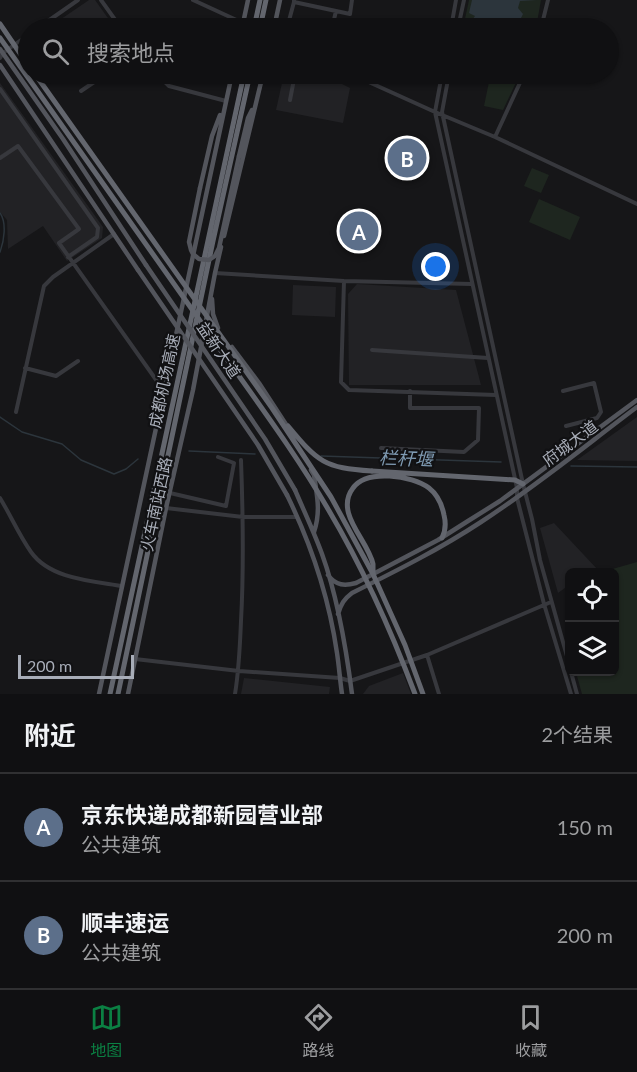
<!DOCTYPE html>
<html lang="zh">
<head>
<meta charset="utf-8">
<style>
	:root { --surface:#101012; --page:#1e1e20; --text:#f1f3f6; --muted:#9c9d9f; --line:#303032; --accent:#0b8043 }
	body { margin:0; font-family:Lato,"Noto Sans SC",sans-serif; background:var(--page); color:var(--text) }
	.controls { position:absolute; right:18px; bottom:18px; display:grid; overflow:hidden; border-radius:9px; box-shadow:0 2px 4px #0004 }
	.controls button { width:54px; height:54px; display:grid; place-items:center; padding:0; border:0; border-bottom:2px solid var(--line); background:var(--surface); color:var(--text); font:30px sans-serif }
	.scale { position:absolute; left:18px; bottom:15px; width:116px; box-sizing:border-box; padding-left:6px; border:3px solid #a8adb8; border-top:0; font-size:16px; line-height:21px; white-space:nowrap; color:#a8adb8; -webkit-text-stroke:4px #111113; paint-order:stroke }
	.you { position:absolute; left:436px; top:267px; width:21px; height:21px; margin:-15px; border:4px solid #fff; border-radius:50%; background:#1a73e8; box-shadow:0 0 0 9px #1a73e833 }
	.badge { display:grid; place-items:center; width:39px; height:39px; border-radius:50%; background:var(--accent); color:#fff; font-size:20px; font-weight:700 }
	.pin { position:absolute; translate:-50% -50%; border:3px solid #fff; box-shadow:0 2px 6px #0006 }
	.list { margin:0; padding:0; list-style:none }
	h2 { display:flex; justify-content:space-between; align-items:center; height:78px; margin:0; padding:0 24px; font-size:26px }
	h2 small { font-size:20px; font-weight:400; color:var(--muted) }
	.list li { display:grid; grid-template-columns:39px 1fr auto; gap:18px; align-items:center; box-sizing:border-box; height:108px; padding:0 24px; border-top:2px solid var(--line) }
	.list b { display:block; font-size:22px; white-space:nowrap }
	.list p { margin:0; font-size:20px; white-space:nowrap; color:var(--muted) }
	.list em { font-size:20px; font-style:normal; color:var(--muted) }
	.icon { flex:none; width:33px; height:33px; fill:none; stroke:currentColor; stroke-width:2; stroke-linecap:round; stroke-linejoin:round }
	.map { position:relative; flex:none; width:637px; height:694px; overflow:hidden }
	.search { position:absolute; background:var(--surface); box-shadow:0 2px 4px #0004; left:18px; right:18px; top:18px; height:66px; display:flex; align-items:center; gap:15px; box-sizing:border-box; padding:0 21px; border-radius:33px; color:var(--muted); font-size:22px }
	.sheet { height:294px; background:var(--surface) }
	nav { display:flex; justify-content:space-around; align-items:center; box-sizing:border-box; height:84px; border-top:2px solid var(--line); background:var(--surface); font-size:16px; color:var(--muted) }
	nav a { display:grid; justify-items:center; gap:3px }
	nav .on { color:var(--accent) }
	.map>svg:first-child { display:block }
	.built { fill:#222225 }
	.green { fill:#1e261f }
	.water { fill:#2c353c }
	.lines { fill:none; stroke-linecap:round; stroke-linejoin:round }
	.stream { stroke:#2c353c; stroke-width:1.5 }
	.minor { stroke:#37383d; stroke-width:4 }
	.major { stroke:#53555c; stroke-width:4.5 }
	.highway { stroke:#63666e; stroke-width:5 }
	.major-bridge { stroke:#53555c; stroke-width:4.5 }
	.highway-bridge { stroke:#63666e; stroke-width:5 }
	.labels { text-anchor:middle; stroke-width:4.5; stroke-linejoin:round; paint-order:stroke }
	.street-label { font-size:16px; fill:#a8adb8; stroke:#111113 }
	.water-label { font-size:18px; font-style:italic; fill:#7f9bb3; stroke:#111113 }
</style>
</head>
<body>
<div class="map">
<svg width="637" height="694" viewBox="0 0 637 694">
	<rect width="100%" height="100%" fill="#161618"/>
	<path class="built" d="M89,0h6l20,28h-67z
		M284,74h38l28,14 -7,35 -67,-13z
		M0,83l103,144 -1,11 -35,23 -24,-35 -35,23 -1,-29 -7,-8z
		M357,284l99,6 25,95h-132l-1,-91z
		M293,285l43,2 -1,30 -43,-2z
		M637,417v44l-60,-1z
		M554,523l44,47 -3,2h-25l-1,13 -11,8 -18,-65z
		M403,673l8,21h-48l6,-8z
		M244,678l86,9 -1,7h-88z"/>
	<path class="green" d="M469,0h72l-5,28h-73z
		M478,74h42l-17,36 -19,-4 6,-29z
		M532,168l17,7 -8,18 -17,-7z
		M539,199l41,18 -10,23 -41,-18z
		M637,562v132h-55l-6,-22h38v-100h-12z"/>
	<path class="water" d="M472,0h65l-17,1 -2,7 5,6 -7,14h-46l-2,-9 4,1 3,-4 -6,-3z"/>
	<g class="lines">
		<path class="stream" d="M0,213c7,10 4,28 0,39
			M0,417l22,15 40,12 19,16 33,14 12,-5 12,-10
			M189,451l66,3
			M321,456l180,6
			M571,466l66,1"/>
		<path class="minor" d="M101,0l20,28
			M193,0l50,23
			M294,0v2l42,9 -4,17
			M336,11l14,3 2,-14
			M38,28l40,-28
			M287,28l7,-26
			M451,28l5,-28
			M458,28l6,-28
			M541,28l7,-28
			M0,58l3,-5 25,-18
			M157,74l12,12 57,15
			M351,74l84,38 60,25 142,67
			M442,74l-7,38 82,376v10l27,106 27,90
			M449,74l-7,38 81,372 9,35 8,41 30,107
			M0,89l98,139 -1,9 -29,20
			M81,91l25,-17
			M290,100l5,-26
			M495,137l29,-63
			M0,158l18,-12 61,83 -20,14 105,148
			M215,273l129,8 128,3
			M344,281l-3,101 8,8 147,5
			M372,350l116,8
			M25,368l31,8 22,-15
			M563,391l31,-8 7,29 -4,6 -31,8
			M16,412l28,-126 9,-9 61,-43
			M381,448l83,4 14,-12 1,-32h-69v-17
			M170,493l56,13 8,-43 -16,-6
			M0,498c11,18 19,37 31,54 19,27 61,29 91,34
			M166,508l77,9h54
			M427,655l12,39
			M135,659l104,12 101,7 10,3 77,-26 124,-53
			M571,672l6,22
			M235,694c4,-24 5,-48 6,-73 3,-54 2,-107 0,-161"/>
		<path class="major" d="M242,28l6,-28
			M274,28l6,-28
			M0,49l63,90 83,126
			M0,65l138,205
			M239,156l9,-38 4,-8
			M200,188l12,-52 8,-21
			M224,236l39,-162
			M212,299l1,15 5,14
			M232,347l27,36 30,46
			M311,470l3,5c3,21 7,36 0,57
			M295,490c9,21 19,42 27,64 16,44 24,93 30,140
			M287,495c24,49 42,103 50,158 2,13 3,27 5,41
			M328,575c8,11 17,11 28,8l82,-43 30,-19 32,-20 137,-101
			M338,614c3,-10 6,-15 14,-21 44,-22 88,-44 129,-71 54,-35 104,-76 156,-115
			M99,694l133,-620
			M128,694l38,-186 27,-118 22,-117 6,-26"/>
		<path class="highway" d="M254,28l6,-28
			M260,28l6,-28
			M372,471l143,9 8,4
			M373,573c0,-3 0,-6 0,-9 -5,-24 -39,-51 -20,-76 13,-19 59,-13 76,0 9,7 13,17 15,27 2,8 2,15 -2,23
			M110,694l134,-620
			M118,694l95,-453 37,-167"/>
		<path class="major-bridge" d="M200,188l-11,54 2,8 2,4 6,5 10,1 6,-4 4,-8 20,-92
			M146,265l119,174 30,51
			M138,270l120,175 29,50"/>
		<path class="highway-bridge" d="M0,24l28,41
			M0,38c69,98 139,196 208,294 40,58 84,115 120,177 35,59 63,121 87,185
			M35,74l237,334 59,89 42,77 32,71 18,49
			M288,426c30,36 36,42 84,45"/>
	</g>
	<g class="labels">
		<g class="street-label">
			<text transform="translate(219 350) rotate(56)" y="6">益新大道</text>
			<text transform="translate(164 381) rotate(-78)" y="6">成都机场高速</text>
			<text transform="translate(570 443) rotate(-37)" y="6">府城大道</text>
			<text transform="translate(156 504) rotate(-78)" y="6">火车南站西路</text>
		</g>
		<g class="water-label">
			<text transform="translate(406 459) rotate(2)" y="6">栏杆堰</text>
		</g>
	</g>
</svg>
<div class="controls">
<button><svg class="icon" aria-label="locate" viewBox="0 0 24 24"><circle cx="12" cy="12" r="6"/><path d="M12 2v4M12 18v4M2 12h4M18 12h4"/></svg></button>
<button><svg class="icon" aria-label="layers" viewBox="0 0 24 24"><path d="M12 4l9 5-9 5-9-5zM3 14l9 5 9-5"/></svg></button>
</div>
<div class="scale">200 m</div>
<div class="you"></div>
<div class="pin badge" style="left:359px;top:231px;background:#5c6f8a">A</div>
<div class="pin badge" style="left:407px;top:158px;background:#5c6f8a">B</div>
<div class="search"><svg class="icon" aria-label="search" viewBox="0 0 24 24"><circle cx="10" cy="10" r="6"/><path d="M15 15l6 6"/></svg>搜索地点</div>
</div>
<section class="sheet">
<h2>附近<small>2个结果</small></h2>
<ul class="list">
<li><span class="badge" style="background:#5c6f8a">A</span><div><b>京东快递成都新园营业部</b><p>公共建筑</p></div><em>150 m</em></li>
<li><span class="badge" style="background:#5c6f8a">B</span><div><b>顺丰速运</b><p>公共建筑</p></div><em>200 m</em></li>
</ul>
</section>
<nav>
<a class="on"><svg class="icon" aria-label="map" viewBox="0 0 24 24"><path d="M3 6l6-2 6 2 6-2v14l-6 2-6-2-6 2zM9 4v14M15 6v14"/></svg>地图</a>
<a><svg class="icon" aria-label="directions" viewBox="0 0 24 24"><path d="M12 3l9 9-9 9-9-9zM9 14v-3h6M13 9l2 2-2 2"/></svg>路线</a>
<a><svg class="icon" aria-label="saved" viewBox="0 0 24 24"><path d="M7 4h10v16l-5-4-5 4z"/></svg>收藏</a>
</nav>
</body>
</html>
